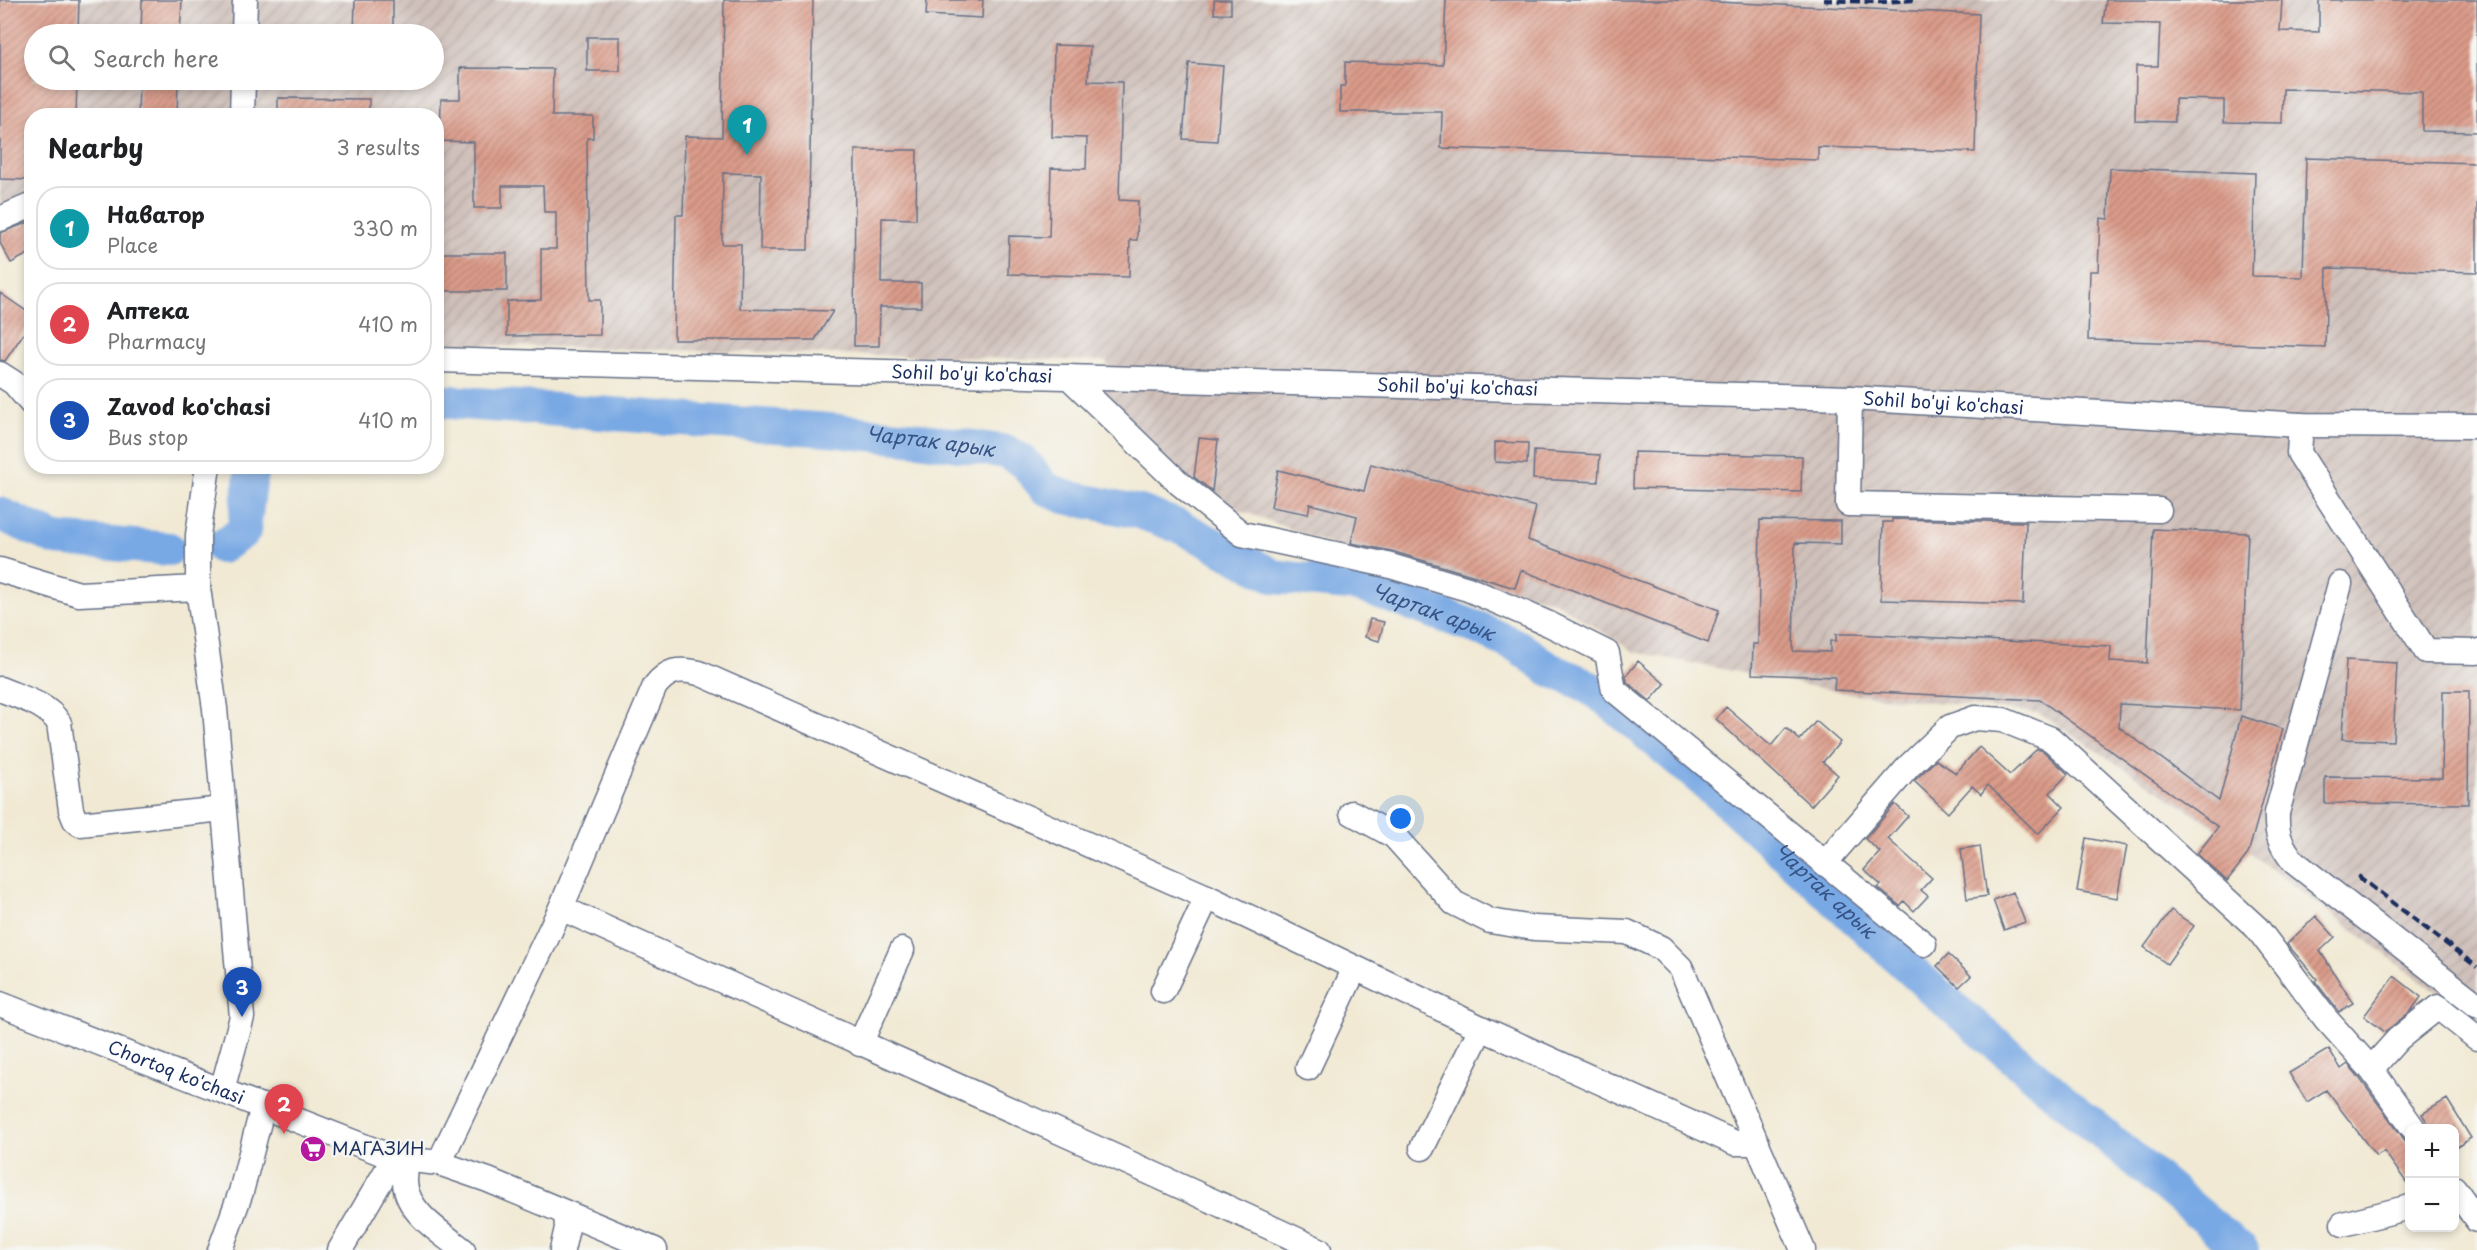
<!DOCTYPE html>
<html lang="en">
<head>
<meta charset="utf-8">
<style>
	:root { --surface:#fff; --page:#f2f2f2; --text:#202124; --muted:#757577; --line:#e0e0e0; --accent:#ea580c }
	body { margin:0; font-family:"Playpen Sans",sans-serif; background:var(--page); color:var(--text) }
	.controls { position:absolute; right:18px; bottom:18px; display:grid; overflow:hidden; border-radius:12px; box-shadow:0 3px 9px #0003 }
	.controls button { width:54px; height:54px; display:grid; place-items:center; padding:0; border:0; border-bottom:2px solid var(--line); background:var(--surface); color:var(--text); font:30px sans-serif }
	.you { position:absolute; left:1401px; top:819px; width:21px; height:21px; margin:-15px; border:4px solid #fff; border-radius:50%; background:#1a73e8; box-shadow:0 0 0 9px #1a73e833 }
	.badge { display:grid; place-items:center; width:39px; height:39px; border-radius:50%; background:var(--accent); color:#fff; font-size:20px; font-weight:700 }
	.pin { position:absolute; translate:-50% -50px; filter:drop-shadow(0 2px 3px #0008) }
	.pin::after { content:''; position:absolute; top:32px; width:21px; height:18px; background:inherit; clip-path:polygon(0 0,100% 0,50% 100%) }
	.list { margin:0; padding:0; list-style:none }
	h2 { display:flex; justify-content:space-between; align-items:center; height:78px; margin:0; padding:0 24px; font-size:26px }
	h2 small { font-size:20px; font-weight:400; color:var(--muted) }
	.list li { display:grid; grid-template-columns:39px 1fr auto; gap:18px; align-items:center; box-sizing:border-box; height:84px; margin:0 12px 12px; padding:0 12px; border:2px solid var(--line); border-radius:24px }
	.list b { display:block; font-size:22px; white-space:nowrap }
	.list p { margin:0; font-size:20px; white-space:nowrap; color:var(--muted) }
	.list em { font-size:20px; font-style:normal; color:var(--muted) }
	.icon { flex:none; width:33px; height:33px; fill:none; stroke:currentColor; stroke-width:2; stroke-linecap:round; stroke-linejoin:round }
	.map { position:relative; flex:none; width:2477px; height:1250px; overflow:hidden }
	.search { position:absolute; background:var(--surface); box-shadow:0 3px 9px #0003; left:24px; top:24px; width:420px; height:66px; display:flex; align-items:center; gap:15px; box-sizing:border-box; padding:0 21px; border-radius:33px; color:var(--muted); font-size:22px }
	.panel { position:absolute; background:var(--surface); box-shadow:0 3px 9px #0003; left:24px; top:108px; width:420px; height:366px; border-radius:24px }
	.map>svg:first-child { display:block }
	.industrial { fill:url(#industrial-furrows); fill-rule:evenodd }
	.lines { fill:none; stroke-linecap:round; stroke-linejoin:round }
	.river { stroke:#79a9e4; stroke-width:34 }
	.building { fill:url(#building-hatch) }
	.minor-casing { stroke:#667087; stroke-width:27 }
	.minor { stroke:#fff; stroke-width:24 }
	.rail { stroke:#1b2f5e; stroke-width:4.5; stroke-dasharray:9 4.5; stroke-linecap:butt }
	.labels { text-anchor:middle; stroke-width:4.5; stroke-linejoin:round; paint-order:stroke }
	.street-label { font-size:18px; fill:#1b2f5e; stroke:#f6f6f2 }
	.poi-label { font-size:18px; fill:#1b2f5e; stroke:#f6f6f2; text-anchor:start }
	.water-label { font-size:20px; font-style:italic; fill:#375486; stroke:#f6f6f2 }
</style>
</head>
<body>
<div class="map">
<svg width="2477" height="1250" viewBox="0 0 2477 1250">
	<defs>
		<pattern id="industrial-furrows" width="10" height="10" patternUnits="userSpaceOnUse" patternTransform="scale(1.5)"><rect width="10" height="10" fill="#cfc0ba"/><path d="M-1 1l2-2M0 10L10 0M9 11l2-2" fill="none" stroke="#b1a5a2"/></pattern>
		<pattern id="building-hatch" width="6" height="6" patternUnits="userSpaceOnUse" patternTransform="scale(1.5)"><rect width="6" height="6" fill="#db9b89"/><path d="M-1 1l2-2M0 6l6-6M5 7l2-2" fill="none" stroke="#b17f73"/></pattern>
	</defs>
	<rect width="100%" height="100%" fill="#f6f6f2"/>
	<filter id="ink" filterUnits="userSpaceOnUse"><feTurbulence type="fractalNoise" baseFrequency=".0167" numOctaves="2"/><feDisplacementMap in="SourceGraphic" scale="12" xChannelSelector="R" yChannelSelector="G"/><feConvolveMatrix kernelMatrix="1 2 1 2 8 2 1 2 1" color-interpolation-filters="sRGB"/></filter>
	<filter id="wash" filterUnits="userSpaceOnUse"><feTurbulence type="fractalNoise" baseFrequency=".008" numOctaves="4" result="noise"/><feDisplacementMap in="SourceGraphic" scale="24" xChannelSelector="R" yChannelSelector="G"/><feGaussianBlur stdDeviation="1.35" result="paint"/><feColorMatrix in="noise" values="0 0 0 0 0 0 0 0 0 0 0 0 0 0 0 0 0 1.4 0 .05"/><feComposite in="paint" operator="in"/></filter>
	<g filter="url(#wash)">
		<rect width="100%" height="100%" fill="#f1e9d3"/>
		<path class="industrial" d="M0,0h2477v1023l-262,-196 -177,-114 -192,-20 -212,-41 -80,-51 -206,-50 -155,-59 -89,-90 3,-41 -670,-17 -1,-228h-404l-1,93 -31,14zM34,34h400v46h-400z"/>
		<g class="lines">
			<g class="river">
				<path id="s1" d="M436,401l393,29 89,9 89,13 18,11 20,25 20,9 75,15 43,16 93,49 83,8 119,43 41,19 30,22 33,14 24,16 115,97 222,203 299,251"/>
				<path d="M0,514l56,25 113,10"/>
				<path d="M221,547l23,-16 8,-65"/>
			</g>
		</g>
		<g id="blocks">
			<path class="building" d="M0,0h79l-1,34h-44v46h43l-1,36h-44v64l-32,-1z
				M142,0h40l-2,34h-39z
				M355,0h38v34h-39z
				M724,0h89l-5,250h-48l1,-76 -38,-1 -1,71h19l-1,65 93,2 -18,29h-141l2,-125h7l2,-79 37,1z
				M927,0h56l-1,18 -56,-3z
				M1214,0h17v14h-17z
				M1446,0h227l306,14 -4,138 -157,-5v13l-377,-12 1,-36h-102v-26h5v-24l98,3z
				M2106,0h176l-2,31 39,1v-32h158v132l-55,-1v-39l-139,-3 -1,34 -58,-1v-22l-49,-1v23l-40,-1 1,-55h22l2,-42 -57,-1z
				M587,37h33v34h-33z
				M1054,45l36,1 -2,35 34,1 -3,118 19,1 -1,39h-7l-1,37 -121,-3 1,-38 40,1 2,-69 35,1 1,-31 -35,-1z
				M1189,63l34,3 -6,75 -34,-2z
				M460,68l93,1 -1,47h41v22h-6l2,162h11v35l-93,1v-35l34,-1v-51h15v-37h-12l-1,-26h-41v22h-28v-66l-34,-1 1,-42h19z
				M139,80h39l-1,36h-39z
				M278,98l91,1v17h-91z
				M855,150h62l-1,69 -34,-1 -1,65h40v24h-41l-1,39h-25z
				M2306,158l171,5v109l-150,-4 -2,79 -237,-7 2,-69h8l2,-53 8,1 2,-51 145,5 -3,103 51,1z
				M32,221v31l-21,11 -11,-20v-10z
				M436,253h71v38h-71z
				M0,293l32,22v6l-27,40 -5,-1z
				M1199,438l19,2 -6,51 -18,-14z
				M1495,442l33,1 -1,21 -32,-2z
				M1534,451l66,4 -2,27 -65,-3z
				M1634,452l168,4 -1,36 -168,-4z
				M1371,464l165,43 -8,33 191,70 -11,33 -187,-73 -6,18 -124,-37 -40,-8 6,-27 -47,-12 -2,10 -37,-7 7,-37 86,21z
				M1892,519l134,3 -3,82 -142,-4 2,-78h9z
				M1760,520l81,1v23l-46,-1 -2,108 37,1v-11h6v-7h18l257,12 -1,15 37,2 6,-134 95,4 -8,177 -120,-6 -1,23 100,74 22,-85 42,13 -35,125 -21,27 -30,-27 21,-27 -178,-127 -206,-10 1,-13 -83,-3 1,-30h5z
				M1370,619l14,3 -5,19 -14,-4z
				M2346,660l51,3 -4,78 -51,-2z
				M1638,661l27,23 -15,17 -23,-19 -1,-6z
				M2443,691h26l-1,113 -143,-1v-26l117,1z
				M1726,707l45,39 15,-18 14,12 16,-19 24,21 -17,20 15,13 -27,31 -95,-87z
				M1979,747l31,28 27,-26 6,2 25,23 -18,19 14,14 -26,27 -50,-49 -7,9 -9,-8 -24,27 -34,-32 22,-21 20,13z
				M1895,804l13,12 -20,23 44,39 -11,12 7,6 -14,15 -10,-10 -4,5 -22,-18 3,-3 -17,-15 16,-18 -15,-13z
				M2086,838l41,8 -10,52 -40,-7z
				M1980,846l7,50 -20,3 -6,-50z
				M2013,892l12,30 -21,8 -11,-30z
				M2171,910l23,16 -27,38 -23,-17z
				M2316,916l19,21 -15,14 33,52 -14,9 -24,-31 2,-2 -30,-35z
				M1948,954l23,22 -12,11 -22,-21z
				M2394,976l27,21 -10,14 -26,21 -21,-16z
				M2329,1049l12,20 7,-5 10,12 51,70v40l-25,-35 -8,5 -50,-66 -19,12 -18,-29z
				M2447,1099l24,39 -17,11v-21h-23l-9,-14z"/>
		</g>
	</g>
	<g filter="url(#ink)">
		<use href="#blocks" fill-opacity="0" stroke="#667087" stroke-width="1.5"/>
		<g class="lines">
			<defs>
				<g id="minor">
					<path d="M244,34l1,-34"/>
					<path d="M242,116l1,-36"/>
					<path d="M0,219l32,-14"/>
					<path id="s2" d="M436,360l1414,38 451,27 176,1"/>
					<path d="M0,374l14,9 18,21"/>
					<path d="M1069,377l110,106 63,51 145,31 81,24 81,35 58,29 7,37 310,254"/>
					<path d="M1850,398l-2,106 311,6"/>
					<path d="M2301,425l-2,28 127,198 51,1"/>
					<path d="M208,466l-10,69v53l17,121 27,308 -20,73"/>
					<path d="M0,570l79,24 119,-6"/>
					<path d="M2340,584l-63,229c-1,21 3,32 17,49l183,143"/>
					<path d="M0,689c21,9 46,14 59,34l12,87 4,10 5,4 143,-15"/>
					<path d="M1352,813l42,23 60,67 36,18 44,7 93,4 34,16 20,20 122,282"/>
					<path d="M1824,864l85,-98 41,-39 25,-9 28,2 48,19 206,189 69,91 45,50 42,59"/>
					<path d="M561,908c252,115 507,225 758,342"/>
					<path d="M1163,991l44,-94"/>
					<path id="s3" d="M0,1004l394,154 45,5 49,17 167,70"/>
					<path d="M860,1044l42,-94"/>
					<path d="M1308,1068l47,-100"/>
					<path d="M2371,1069l27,-30 40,-32 39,31"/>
					<path d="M1422,1148l59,-120"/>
					<path d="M407,1160c-1,7 -2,16 -2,23 2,30 38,51 58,67"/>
					<path d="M439,1163l122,-255 94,-222c13,-16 23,-18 44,-13l508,224 274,131 254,115h22"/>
					<path d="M2454,1188l23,32"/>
					<path d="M2343,1224l67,-17"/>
					<path d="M220,1250l21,-58 22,-86"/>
					<path d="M340,1250l54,-92"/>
					<path d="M562,1250l5,-22 -1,-15"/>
				</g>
			</defs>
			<use href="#minor" class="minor-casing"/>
			<use href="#minor" class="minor"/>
			<path class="rail" d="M1824,0l57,2 32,-2
				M2358,876l119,91"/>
		</g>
	</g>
	<defs>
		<symbol id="supermarket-disc" viewBox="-11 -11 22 22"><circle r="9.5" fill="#b5179e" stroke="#f6f6f2"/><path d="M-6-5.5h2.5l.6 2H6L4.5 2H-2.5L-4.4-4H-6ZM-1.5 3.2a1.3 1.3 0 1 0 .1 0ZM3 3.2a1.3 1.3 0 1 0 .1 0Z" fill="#fff"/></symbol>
	</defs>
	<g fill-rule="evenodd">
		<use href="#supermarket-disc" x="298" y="1134" width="30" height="30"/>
	</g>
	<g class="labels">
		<g class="street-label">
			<text dy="6" stroke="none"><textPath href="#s2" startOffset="536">Sohil bo'yi ko'chasi</textPath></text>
			<text dy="6" stroke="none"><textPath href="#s2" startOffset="1022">Sohil bo'yi ko'chasi</textPath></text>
			<text dy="6" stroke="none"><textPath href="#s2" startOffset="1508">Sohil bo'yi ko'chasi</textPath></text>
			<text dy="6" stroke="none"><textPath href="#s3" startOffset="189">Chortoq ko'chasi</textPath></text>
		</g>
		<g class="poi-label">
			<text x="332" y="1155">МАГАЗИН</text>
		</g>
		<g class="water-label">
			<text dy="7" stroke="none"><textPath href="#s1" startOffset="496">Чартак арык</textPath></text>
			<text dy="7" stroke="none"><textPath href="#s1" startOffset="1038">Чартак арык</textPath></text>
			<text dy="7" stroke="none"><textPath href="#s1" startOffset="1524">Чартак арык</textPath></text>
		</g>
	</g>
</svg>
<div class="controls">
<button>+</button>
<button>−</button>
</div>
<div class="you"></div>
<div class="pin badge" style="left:747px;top:155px;background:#0f9aa8">1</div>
<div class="pin badge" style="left:284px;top:1134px;background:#e0444e">2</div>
<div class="pin badge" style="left:242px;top:1017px;background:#1a4fb4">3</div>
<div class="search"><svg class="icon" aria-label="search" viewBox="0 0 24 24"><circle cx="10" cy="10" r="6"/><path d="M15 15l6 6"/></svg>Search here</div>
<section class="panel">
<h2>Nearby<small>3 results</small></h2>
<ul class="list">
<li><span class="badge" style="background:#0f9aa8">1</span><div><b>Наватор</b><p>Place</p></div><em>330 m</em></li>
<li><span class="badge" style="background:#e0444e">2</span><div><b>Аптека</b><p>Pharmacy</p></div><em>410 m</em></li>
<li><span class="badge" style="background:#1a4fb4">3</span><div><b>Zavod ko'chasi</b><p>Bus stop</p></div><em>410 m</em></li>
</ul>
</section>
</div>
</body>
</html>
